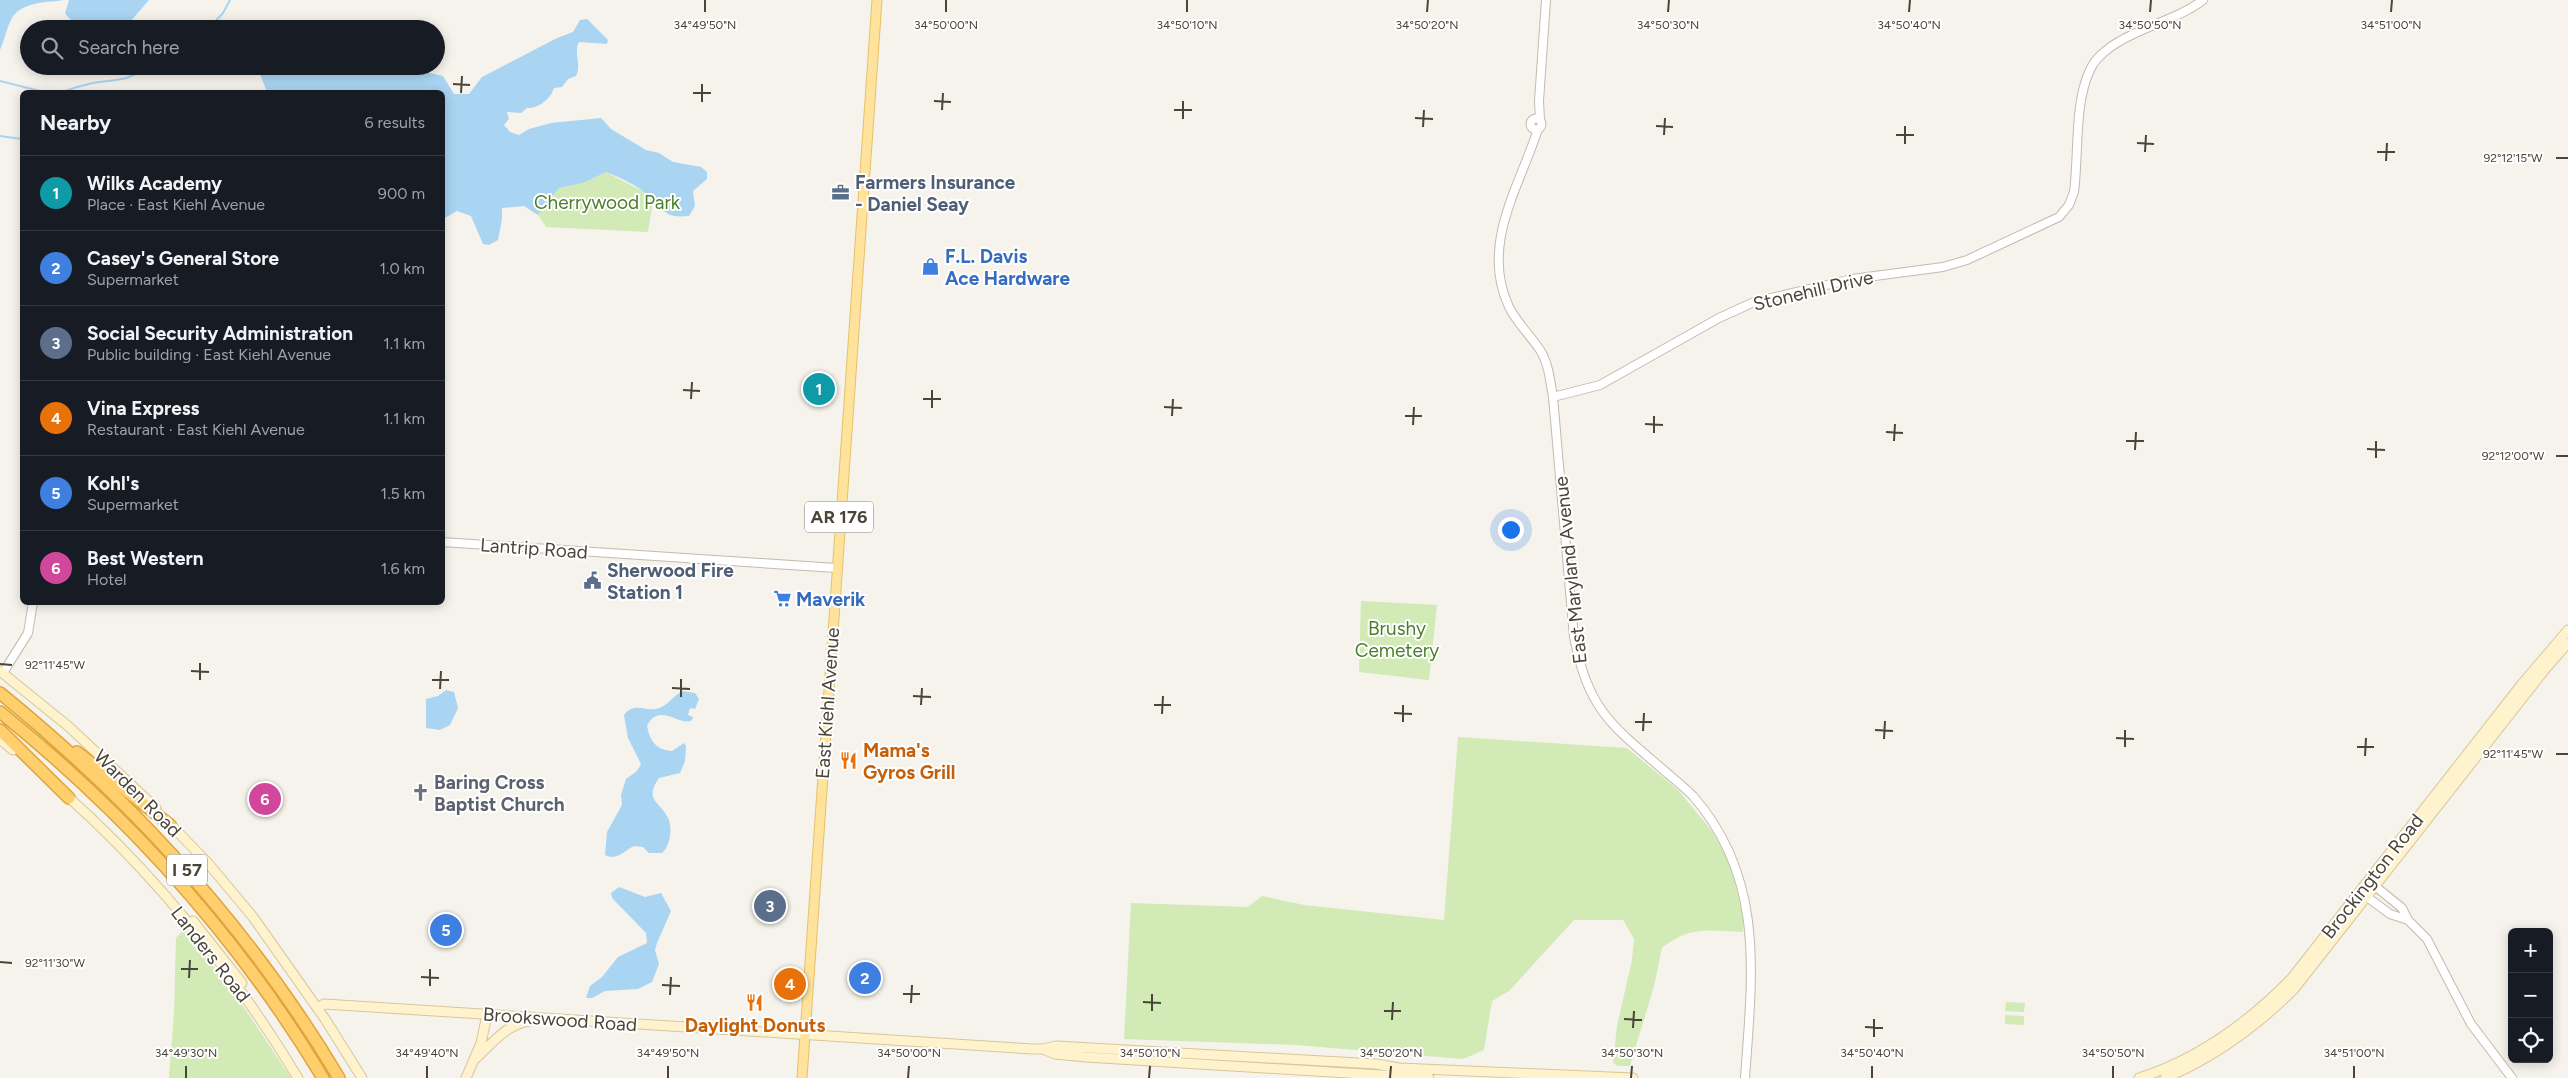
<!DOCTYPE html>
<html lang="en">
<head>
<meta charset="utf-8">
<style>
	:root { --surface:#171b24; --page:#20242c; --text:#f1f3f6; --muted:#9ea1a6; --line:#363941; --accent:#d93025 }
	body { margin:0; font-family:Figtree,sans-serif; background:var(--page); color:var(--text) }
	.controls { position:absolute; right:15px; bottom:15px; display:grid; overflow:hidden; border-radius:8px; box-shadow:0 2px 12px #0003 }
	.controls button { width:45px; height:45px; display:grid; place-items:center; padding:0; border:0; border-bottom:1px solid var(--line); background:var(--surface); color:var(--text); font:25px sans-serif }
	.you { position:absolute; left:1510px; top:529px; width:18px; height:18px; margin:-12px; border:4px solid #fff; border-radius:50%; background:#1a73e8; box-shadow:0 0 0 8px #1a73e833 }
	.badge { display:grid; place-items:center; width:32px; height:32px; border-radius:50%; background:var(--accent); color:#fff; font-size:16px; font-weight:700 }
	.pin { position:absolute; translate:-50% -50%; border:2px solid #fff; box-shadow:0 1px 5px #0006 }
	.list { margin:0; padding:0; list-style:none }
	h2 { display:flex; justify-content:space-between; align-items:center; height:65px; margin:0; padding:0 20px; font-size:21px }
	h2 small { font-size:16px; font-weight:400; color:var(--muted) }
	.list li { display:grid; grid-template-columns:32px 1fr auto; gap:15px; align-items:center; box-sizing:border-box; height:75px; padding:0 20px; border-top:1px solid var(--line) }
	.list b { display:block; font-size:19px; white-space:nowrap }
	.list p { margin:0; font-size:16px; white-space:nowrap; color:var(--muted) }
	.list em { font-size:16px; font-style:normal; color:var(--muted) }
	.icon { flex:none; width:28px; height:28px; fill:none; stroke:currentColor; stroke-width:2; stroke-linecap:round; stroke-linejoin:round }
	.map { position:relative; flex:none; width:2568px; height:1078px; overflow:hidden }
	.search { position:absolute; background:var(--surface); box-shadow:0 2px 12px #0003; left:20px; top:20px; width:425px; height:55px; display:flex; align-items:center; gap:12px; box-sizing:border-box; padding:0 18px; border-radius:28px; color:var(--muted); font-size:19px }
	.panel { position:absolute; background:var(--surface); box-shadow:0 2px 12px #0003; left:20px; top:90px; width:425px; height:515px; border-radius:8px }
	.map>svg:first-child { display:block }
	.green { fill:#d2eab5 }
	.water { fill:#a9d4f2 }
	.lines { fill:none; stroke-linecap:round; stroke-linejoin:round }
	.stream { stroke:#a9d4f2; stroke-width:2 }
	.tertiary-casing { stroke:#c2bbae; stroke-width:10 }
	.secondary-casing { stroke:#d6c79b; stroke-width:11 }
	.primary-casing { stroke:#e6c16a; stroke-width:11 }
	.motorway-casing { stroke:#e0a43c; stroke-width:14 }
	.tertiary { stroke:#fff; stroke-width:8 }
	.secondary { stroke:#fff3cd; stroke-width:9 }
	.primary { stroke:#ffe39c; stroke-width:9 }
	.motorway { stroke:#ffcf6e; stroke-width:11 }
	.ticks { fill:none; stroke:#4b4439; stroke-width:2 }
	.labels { text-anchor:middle; stroke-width:4; stroke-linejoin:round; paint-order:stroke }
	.shield { fill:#fff; stroke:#817c74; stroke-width:1 }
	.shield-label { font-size:18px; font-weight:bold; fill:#4b4439 }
	.service-label { font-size:19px; font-weight:bold; fill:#4e5e75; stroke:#fff; text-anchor:start }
	.park-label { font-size:19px; fill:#4a7f2a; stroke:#fff }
	.shop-label { font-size:19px; font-weight:bold; fill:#366cbe; stroke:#fff; text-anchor:start }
	.street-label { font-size:19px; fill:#4b4439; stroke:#fff }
	.food-label { font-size:19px; font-weight:bold; fill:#c56008; stroke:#fff; text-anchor:start }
	.worship-label { font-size:19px; font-weight:bold; fill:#5b616d; stroke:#fff; text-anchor:start }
	.ticks-label { font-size:12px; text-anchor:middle; fill:#4b4439; stroke:#fff; stroke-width:4; stroke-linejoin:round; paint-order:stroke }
</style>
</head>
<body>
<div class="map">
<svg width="2568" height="1078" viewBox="0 0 2568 1078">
	<rect width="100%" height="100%" fill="#f6f3ec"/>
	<path class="green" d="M606,172l38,20 9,8 -5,32 -102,-5 -8,-12 21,-27 24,-5z
		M1361,601l76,4 -8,75 -70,-8z
		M1458,737l169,11 51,42 34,41 15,26 8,25 8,35v15c-35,-1 -52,-7 -81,16l-8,38 -24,80h-12l-5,-3 4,-37 15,-66 2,-21 -11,-19h-49l-65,71 -17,10 -8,49 -21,9 -167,-14 -172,-6 7,-136 117,4 14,-11 42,9 140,15z
		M185,928l60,81 46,69h-122l5,-66 2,-74z
		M2006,1002l19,1 -1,9 -19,-1z
		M2005,1015l19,1v9l-19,-1z"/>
	<path class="water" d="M0,0h63c-7,2 -16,1 -24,3 -33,6 -28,22 -39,47z
		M69,0h80l-25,29c-21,0 -46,4 -59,-16z
		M587,19l21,21 -1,4 -28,-2c-6,11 3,22 -3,34l-8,3 -6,8 -8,1c-3,10 -15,21 -27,20l-6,5 -14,-1 2,7 -5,6 6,7 9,3 10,-6 22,-6 50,-5 10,11 35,21 13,3 14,9 28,5 6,5v7l-14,12 2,15 -6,10c-29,3 -25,-10 -45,-24 -10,-8 -27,-16 -38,-20l-23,11 -24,5 -21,27 -14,-9 -22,2v11l-4,21 -9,5 -6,-1 -12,-28 -14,-5 -14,8 -1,-127h-175l-9,-23 1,-3h142l42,10 11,18h15l13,-17 75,-39 16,-6 7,-12z
		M446,690l8,2 4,16 -8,17 -10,5 -14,-2v-29l12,-3z
		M682,691l13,2 4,6 -4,10 -5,-1 -2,7 5,2 -1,3c-11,8 -33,-19 -45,6 3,15 9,24 25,25l12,-8 2,3 -1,15 -5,12 -21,5c-15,22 0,23 8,38 6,10 4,29 -5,37h-13l-6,-6 -9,-1c-10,5 -18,15 -29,9l2,-23 15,-27 -1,-10 5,-16 11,-8 4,-7 -13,-26 -4,-23c10,-13 19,-4 32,-6 11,-2 17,-13 26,-18z
		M619,887l26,10 16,-4 10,18 -14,32 -2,7 4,14 -7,18 -14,7 -33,2 -13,7h-6l4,-12 12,-9 16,-20 29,-14 -1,-10 -34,-35 -1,-5z"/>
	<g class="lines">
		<path class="stream" d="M208,29l15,-16 7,-13
			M0,81l44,11
			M63,92c10,-4 20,-7 30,-9 19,-4 38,0 50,-17
			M0,136l22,3"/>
		<defs>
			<path id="tertiary" d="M1530.5 124a5.5 5.5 0 1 1 11 0a5.5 5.5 0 1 1-11 0Z
				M1540,120l-1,-19 7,-101
				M1538,129c-19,59 -58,116 -29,178 8,16 21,28 31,43 9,14 10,31 13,47l21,240c14,69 33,85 85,129 11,10 23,19 34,30 73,83 59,181 52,282
				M1553,397l47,-12 119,-67 35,-16 98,-23 91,-12 24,-7 92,-43 10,-12 5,-13c5,-38 0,-89 16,-122 5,-12 19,-23 30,-29 27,-16 58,-22 83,-41
				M442,542l394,26
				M3,673l25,-40 5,-31
				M2370,882l32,26 6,12 19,19 44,85 41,54
				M2363,894l27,20 18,6"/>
			<path id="secondary" d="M0,671l68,55 88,82
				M0,739l13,11
				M65,794c91,81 170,180 233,284
				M166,820l41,42 46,55 72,102 37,59
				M193,921l49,62
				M317,1008l7,-4 708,45h11l13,-3 320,18 23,4 234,10
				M1043,1049l12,5 31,3 343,21
				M474,1060c18,-16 32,-36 56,-39
				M466,1078l15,-35 6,-28
				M2139,1078c60,-19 109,-55 153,-100l230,-294 46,-54
				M2165,1078c50,-21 91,-51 129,-89l252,-321 22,-25"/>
			<path id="primary" d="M802,1078l75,-1078"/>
			<path id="motorway" d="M0,693c134,109 250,236 339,385
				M0,712c128,103 238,225 323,366
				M0,730l69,68
				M77,752l93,73"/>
		</defs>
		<use href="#tertiary" class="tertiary-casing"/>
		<use href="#secondary" class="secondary-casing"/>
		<use href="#primary" class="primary-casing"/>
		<use href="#motorway" class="motorway-casing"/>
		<use href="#tertiary" class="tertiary"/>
		<use href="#secondary" class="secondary"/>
		<use href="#primary" class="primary"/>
		<use href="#motorway" class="motorway"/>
	</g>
	<path class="ticks" d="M705,12v-12M946,12v-12M1187,12v-12M1427,12l1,-12M1668,12l1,-12M1909,12l1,-12M2150,12l1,-12M2391,12l1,-12M453,84l17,1M461,93l1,-17M693,93h18M934,101l17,1M702,102v-18M942,110l1,-17M1174,110h18M1415,118l18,1M1183,119v-18M1656,126l17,1M1423,127l1,-17M1664,135l1,-17M1896,135h18M2137,143l17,1M1905,144v-18M2145,152l1,-17M2377,152h18M2556,158h12M2386,161l1,-18M683,390l17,1M691,399l1,-17M923,399h18M1164,407l18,1M932,408v-18M1172,416l1,-17M1405,416h17M1645,424l18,1M1413,425l1,-18M1886,432l17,1M1654,433v-17M1894,441l1,-17M2126,441h18M2367,449l18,1M2135,450l1,-18M2556,456h12M2376,458v-17M0,664l12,1M191,671l18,1M200,680v-17M432,680h17M672,688l18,1M440,689l1,-18M913,696l18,1M681,697v-18M921,705l1,-17M1154,705h17M1394,713l18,1M1162,714l1,-18M1403,722v-17M1635,722h17M1875,730l18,1M1643,731l1,-18M2116,738l18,1M1884,739l1,-18M2125,747v-17M2357,747h17M2556,754h12M2365,756l1,-18M0,962l12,1M181,969h17M421,977l18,1M189,978l1,-18M662,985l18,1M430,986v-17M903,994h17M670,995l1,-18M1143,1002l18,1M911,1003l1,-18M1152,1011v-17M1384,1011h17M1624,1019l18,1M1392,1020l1,-18M1865,1027l18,1M1633,1028l1,-17M1874,1037v-18M186,1078v-12M427,1078v-12M668,1078v-12M908,1078l1,-12M1149,1078l1,-12M1390,1078l1,-12M1631,1078l1,-12M1872,1078v-12M2113,1078v-12M2354,1078v-12"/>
	<defs>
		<symbol id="office-bare" viewBox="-9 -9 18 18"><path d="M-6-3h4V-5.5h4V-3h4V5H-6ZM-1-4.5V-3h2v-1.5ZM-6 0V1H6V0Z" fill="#5c6f8a" stroke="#fff" stroke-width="2.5" paint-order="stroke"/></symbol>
		<symbol id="shop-bare" viewBox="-9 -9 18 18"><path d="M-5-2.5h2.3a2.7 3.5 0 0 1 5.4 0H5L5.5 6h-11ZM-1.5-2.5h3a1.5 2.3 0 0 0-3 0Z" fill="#3f7fe0" stroke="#fff" stroke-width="2.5" paint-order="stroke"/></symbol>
		<symbol id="civic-bare" viewBox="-9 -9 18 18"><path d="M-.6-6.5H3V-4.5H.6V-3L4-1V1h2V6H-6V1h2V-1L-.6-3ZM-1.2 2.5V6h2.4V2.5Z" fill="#5c6f8a" stroke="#fff" stroke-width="2.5" paint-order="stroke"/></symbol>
		<symbol id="supermarket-bare" viewBox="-9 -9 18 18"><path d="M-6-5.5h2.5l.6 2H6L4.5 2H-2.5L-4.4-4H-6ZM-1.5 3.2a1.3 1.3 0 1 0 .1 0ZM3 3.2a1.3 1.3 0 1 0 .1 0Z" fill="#3f7fe0" stroke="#fff" stroke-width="2.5" paint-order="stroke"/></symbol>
		<symbol id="restaurant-bare" viewBox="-9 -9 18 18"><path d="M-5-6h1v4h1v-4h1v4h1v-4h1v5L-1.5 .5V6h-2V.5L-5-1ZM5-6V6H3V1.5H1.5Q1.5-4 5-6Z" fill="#e8710a" stroke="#fff" stroke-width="2.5" paint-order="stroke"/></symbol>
		<symbol id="church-bare" viewBox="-9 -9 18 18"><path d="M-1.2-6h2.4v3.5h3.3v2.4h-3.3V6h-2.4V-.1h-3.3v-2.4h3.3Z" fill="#6b7280" stroke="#fff" stroke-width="2.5" paint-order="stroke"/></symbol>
	</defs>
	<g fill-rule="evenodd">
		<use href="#office-bare" x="828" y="180" width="25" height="25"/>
		<use href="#shop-bare" x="918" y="254" width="25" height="25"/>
		<use href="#civic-bare" x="580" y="568" width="25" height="25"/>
		<use href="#supermarket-bare" x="770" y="586" width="25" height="25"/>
		<use href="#restaurant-bare" x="836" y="748" width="25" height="25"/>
		<use href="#church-bare" x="408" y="780" width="25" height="25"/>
		<use href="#restaurant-bare" x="742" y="990" width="25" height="25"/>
	</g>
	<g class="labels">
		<g class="shield">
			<rect x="805" y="501.5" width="68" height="31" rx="4"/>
			<rect x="167" y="854.5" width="40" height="31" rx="4"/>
		</g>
		<g class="shield-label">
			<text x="839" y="523">AR 176</text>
			<text x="187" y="876">I 57</text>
		</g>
		<g class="service-label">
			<text x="855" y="189">Farmers Insurance<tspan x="855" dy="22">- Daniel Seay</tspan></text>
			<text x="607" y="577">Sherwood Fire<tspan x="607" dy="22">Station 1</tspan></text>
		</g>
		<g class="park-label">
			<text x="607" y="209">Cherrywood Park</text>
			<text x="1397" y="635">Brushy<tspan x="1397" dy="22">Cemetery</tspan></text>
		</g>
		<g class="shop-label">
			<text x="945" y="263">F.L. Davis<tspan x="945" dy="22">Ace Hardware</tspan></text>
			<text x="796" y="606">Maverik</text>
		</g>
		<g class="street-label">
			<text transform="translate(1813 290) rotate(-13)" y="7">Stonehill Drive</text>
			<text transform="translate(534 548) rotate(4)" y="7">Lantrip Road</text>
			<text transform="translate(1570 570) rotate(-96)" y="7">East Maryland Avenue</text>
			<text transform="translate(827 703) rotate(-86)" y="7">East Kiehl Avenue</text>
			<text transform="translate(138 793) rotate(45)" y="7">Warden Road</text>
			<text transform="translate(2372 876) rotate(-52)" y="7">Brockington Road</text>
			<text transform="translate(211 954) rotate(52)" y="7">Landers Road</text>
			<text transform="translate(560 1019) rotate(4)" y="7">Brookswood Road</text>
		</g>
		<g class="food-label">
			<text x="863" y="757">Mama's<tspan x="863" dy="22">Gyros Grill</tspan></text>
			<text x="755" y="1032" text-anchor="middle">Daylight Donuts</text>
		</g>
		<g class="worship-label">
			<text x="434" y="789">Baring Cross<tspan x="434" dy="22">Baptist Church</tspan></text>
		</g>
	</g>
	<g class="ticks-label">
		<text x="705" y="29">34°49'50"N</text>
		<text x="946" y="29">34°50'00"N</text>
		<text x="1187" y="29">34°50'10"N</text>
		<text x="1427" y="29">34°50'20"N</text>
		<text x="1668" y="29">34°50'30"N</text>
		<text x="1909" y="29">34°50'40"N</text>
		<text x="2150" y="29">34°50'50"N</text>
		<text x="2391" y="29">34°51'00"N</text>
		<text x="2513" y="162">92°12'15"W</text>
		<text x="2513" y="460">92°12'00"W</text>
		<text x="55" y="669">92°11'45"W</text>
		<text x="2513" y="758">92°11'45"W</text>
		<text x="55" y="967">92°11'30"W</text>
		<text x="186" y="1057">34°49'30"N</text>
		<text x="427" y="1057">34°49'40"N</text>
		<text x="668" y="1057">34°49'50"N</text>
		<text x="909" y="1057">34°50'00"N</text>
		<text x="1150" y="1057">34°50'10"N</text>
		<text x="1391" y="1057">34°50'20"N</text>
		<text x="1632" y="1057">34°50'30"N</text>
		<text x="1872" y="1057">34°50'40"N</text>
		<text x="2113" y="1057">34°50'50"N</text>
		<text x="2354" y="1057">34°51'00"N</text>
	</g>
</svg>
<div class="controls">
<button>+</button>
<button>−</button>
<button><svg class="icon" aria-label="locate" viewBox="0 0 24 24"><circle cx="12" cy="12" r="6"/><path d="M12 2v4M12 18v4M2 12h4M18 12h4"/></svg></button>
</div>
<div class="you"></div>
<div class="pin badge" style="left:819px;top:389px;background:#0f9aa8">1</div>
<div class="pin badge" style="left:865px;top:978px;background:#3f7fe0">2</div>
<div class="pin badge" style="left:770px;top:906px;background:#5c6f8a">3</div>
<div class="pin badge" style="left:790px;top:984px;background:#e8710a">4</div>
<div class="pin badge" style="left:446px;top:930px;background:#3f7fe0">5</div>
<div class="pin badge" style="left:265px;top:799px;background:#d1479c">6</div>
<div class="search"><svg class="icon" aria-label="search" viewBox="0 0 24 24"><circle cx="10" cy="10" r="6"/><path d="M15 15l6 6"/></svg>Search here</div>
<section class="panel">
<h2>Nearby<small>6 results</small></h2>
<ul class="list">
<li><span class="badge" style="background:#0f9aa8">1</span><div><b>Wilks Academy</b><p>Place · East Kiehl Avenue</p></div><em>900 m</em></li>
<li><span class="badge" style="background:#3f7fe0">2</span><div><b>Casey's General Store</b><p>Supermarket</p></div><em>1.0 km</em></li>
<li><span class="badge" style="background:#5c6f8a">3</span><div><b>Social Security Administration</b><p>Public building · East Kiehl Avenue</p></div><em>1.1 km</em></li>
<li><span class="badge" style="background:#e8710a">4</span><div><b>Vina Express</b><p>Restaurant · East Kiehl Avenue</p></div><em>1.1 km</em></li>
<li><span class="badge" style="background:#3f7fe0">5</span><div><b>Kohl's</b><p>Supermarket</p></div><em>1.5 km</em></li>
<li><span class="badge" style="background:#d1479c">6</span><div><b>Best Western</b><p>Hotel</p></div><em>1.6 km</em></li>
</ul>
</section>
</div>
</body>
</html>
